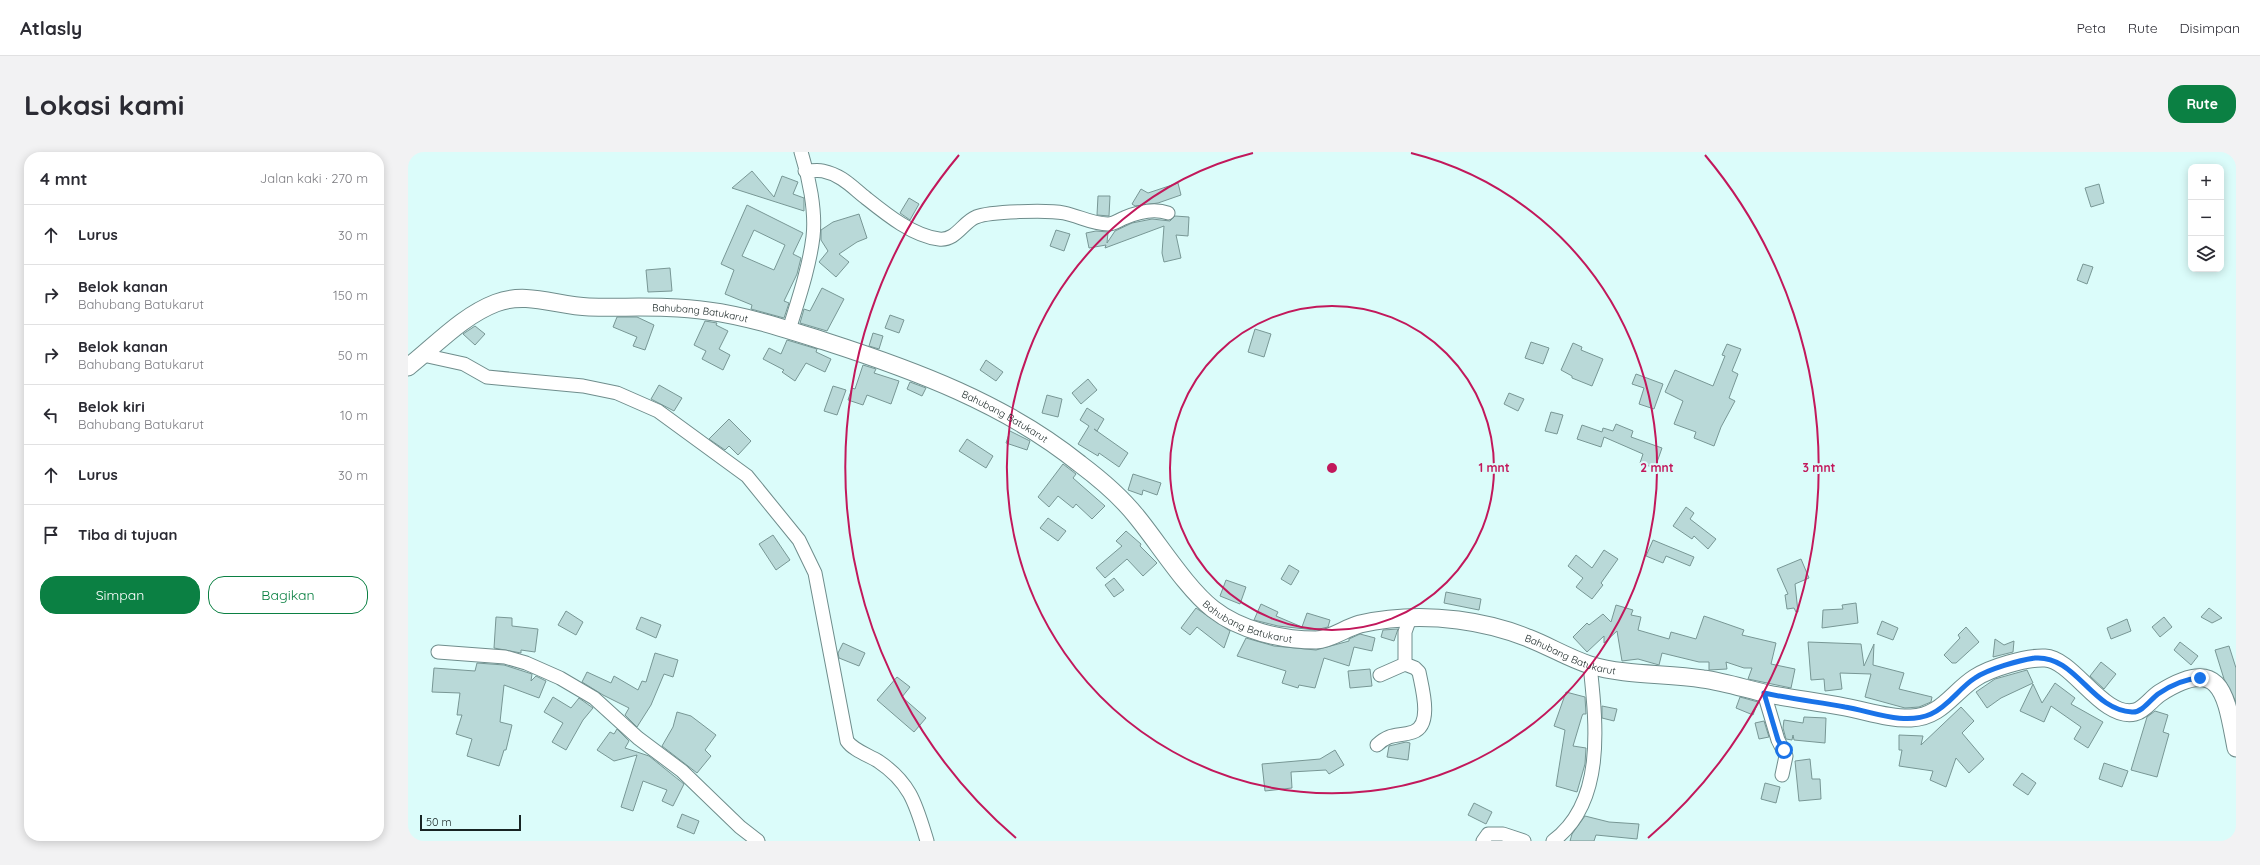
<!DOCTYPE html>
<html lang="id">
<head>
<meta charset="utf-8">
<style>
	:root { --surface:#fff; --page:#f2f2f3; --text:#2b2b33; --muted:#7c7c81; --line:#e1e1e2; --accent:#0b8043 }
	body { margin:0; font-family:Quicksand,sans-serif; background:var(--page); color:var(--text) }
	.controls { position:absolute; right:12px; top:12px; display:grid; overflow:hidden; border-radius:8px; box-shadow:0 2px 10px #0003 }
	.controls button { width:36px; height:36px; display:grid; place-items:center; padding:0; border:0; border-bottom:1px solid var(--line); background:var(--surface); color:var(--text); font:20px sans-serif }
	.scale { position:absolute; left:12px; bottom:10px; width:101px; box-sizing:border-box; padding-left:4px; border:2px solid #172423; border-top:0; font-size:11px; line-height:14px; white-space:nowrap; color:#172423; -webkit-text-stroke:3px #dbfcfa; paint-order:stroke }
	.stop { position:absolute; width:12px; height:12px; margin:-9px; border:3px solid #1a73e8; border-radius:50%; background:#fff }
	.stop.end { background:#1a73e8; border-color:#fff; box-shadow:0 1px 4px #0008 }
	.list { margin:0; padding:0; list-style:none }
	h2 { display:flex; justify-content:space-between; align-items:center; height:52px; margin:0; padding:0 16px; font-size:17px }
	h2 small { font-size:13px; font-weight:400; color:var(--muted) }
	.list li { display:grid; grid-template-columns:26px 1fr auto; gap:12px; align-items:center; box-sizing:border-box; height:60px; padding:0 16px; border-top:1px solid var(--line) }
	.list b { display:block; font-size:15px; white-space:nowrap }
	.list p { margin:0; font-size:13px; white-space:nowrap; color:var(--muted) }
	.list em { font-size:13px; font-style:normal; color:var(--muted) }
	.actions { display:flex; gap:8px; padding:12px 16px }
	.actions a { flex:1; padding:9px 0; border:1px solid var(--accent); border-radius:16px; text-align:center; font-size:14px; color:var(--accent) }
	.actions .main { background:var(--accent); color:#fff }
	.icon { flex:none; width:22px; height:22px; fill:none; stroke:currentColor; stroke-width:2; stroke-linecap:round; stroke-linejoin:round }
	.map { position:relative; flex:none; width:1828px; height:689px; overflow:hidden; border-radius:16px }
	header { display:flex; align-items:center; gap:24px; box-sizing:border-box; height:56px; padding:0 20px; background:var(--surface); border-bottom:1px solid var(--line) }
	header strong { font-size:19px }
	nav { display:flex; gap:22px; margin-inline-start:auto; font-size:14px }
	.intro { display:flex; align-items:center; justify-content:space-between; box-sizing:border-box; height:96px; padding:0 24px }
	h1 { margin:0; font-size:28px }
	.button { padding:10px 18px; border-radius:16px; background:var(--accent); color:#fff; font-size:14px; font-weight:700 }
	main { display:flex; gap:24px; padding:0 24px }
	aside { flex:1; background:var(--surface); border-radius:16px; box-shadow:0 2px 10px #0003 }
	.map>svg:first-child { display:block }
	.building { fill:#b9d9d8; stroke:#789795; fill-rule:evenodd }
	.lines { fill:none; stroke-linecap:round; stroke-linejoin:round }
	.minor-casing { stroke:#6f8d8c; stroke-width:15 }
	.tertiary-casing { stroke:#6f8d8c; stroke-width:19 }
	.minor { stroke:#fff; stroke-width:13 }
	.tertiary { stroke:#fff; stroke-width:17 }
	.route { stroke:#1a73e8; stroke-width:5 }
	.ring { fill:none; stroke:#c2185b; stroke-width:2 }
	.labels { text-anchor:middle; stroke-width:4; stroke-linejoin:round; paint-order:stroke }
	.street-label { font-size:10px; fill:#172423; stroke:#dbfcfa }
	.centre { fill:#c2185b; stroke:#dbfcfa; stroke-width:2 }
	.ring-label { font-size:12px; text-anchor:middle; font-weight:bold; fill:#c2185b; stroke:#dbfcfa; stroke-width:4; stroke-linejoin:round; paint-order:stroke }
</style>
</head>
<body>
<header>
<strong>Atlasly</strong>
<nav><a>Peta</a><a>Rute</a><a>Disimpan</a></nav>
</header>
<div class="intro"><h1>Lokasi kami</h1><a class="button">Rute</a></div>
<main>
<aside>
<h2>4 mnt<small>Jalan kaki · 270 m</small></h2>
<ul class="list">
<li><svg class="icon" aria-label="ahead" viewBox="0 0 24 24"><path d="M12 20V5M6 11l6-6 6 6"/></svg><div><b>Lurus</b></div><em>30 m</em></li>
<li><svg class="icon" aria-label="right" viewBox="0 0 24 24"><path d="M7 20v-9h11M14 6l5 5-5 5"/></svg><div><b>Belok kanan</b><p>Bahubang Batukarut</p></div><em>150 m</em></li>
<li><svg class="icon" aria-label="right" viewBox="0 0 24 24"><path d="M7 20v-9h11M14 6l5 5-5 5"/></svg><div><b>Belok kanan</b><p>Bahubang Batukarut</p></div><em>50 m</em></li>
<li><svg class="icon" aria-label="left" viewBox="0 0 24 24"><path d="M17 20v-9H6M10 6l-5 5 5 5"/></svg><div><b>Belok kiri</b><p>Bahubang Batukarut</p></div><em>10 m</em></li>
<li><svg class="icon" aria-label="ahead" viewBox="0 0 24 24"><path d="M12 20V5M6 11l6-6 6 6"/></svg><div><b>Lurus</b></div><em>30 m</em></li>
<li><svg class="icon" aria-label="arrive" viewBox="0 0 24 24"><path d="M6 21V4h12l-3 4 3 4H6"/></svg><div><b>Tiba di tujuan</b></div></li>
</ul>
<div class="actions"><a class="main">Simpan</a><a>Bagikan</a></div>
</aside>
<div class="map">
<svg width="1828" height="689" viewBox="0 0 1828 689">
	<rect width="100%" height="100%" fill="#dbfcfa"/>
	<path class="building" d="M344,19l22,26 8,-21 16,6 -5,12 11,4v13l-72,-23z
		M770,31l3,12 -23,8 -23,3 -3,-2 9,-15 7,4z
		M1691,32l5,19 -13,4 -6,-19z
		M690,44h12l-1,20 -12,-1z
		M501,46l10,6 -9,16 -10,-7z
		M339,53l56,28 -10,21 8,4 -4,16 -13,27 5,2 -5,15 -33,-9 1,-4 -27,-11 9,-24 -13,-6zM346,78l31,15 -11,25 -32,-14z
		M451,62l8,24 -10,4 -18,12 10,8 -13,15 -17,-15 9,-11 -7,-11v-10l12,-8z
		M767,64l14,1 -1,19 -12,-1 5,23 -17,4 -2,-9 2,-27 -59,22 1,-3 -17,3 -3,-15 10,-2 12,1 -1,11 8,-12 17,-8 20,-4 18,2z
		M648,78l14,4 -6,17 -14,-5z
		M1675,112l10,3 -6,17 -10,-4z
		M262,116l2,23 -24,1 -2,-22z
		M414,136l22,11 -17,32 -27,-8 4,-14 6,2z
		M482,163l14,5 -5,13 -14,-5z
		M209,165h20l17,8 -9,25 -12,-4 4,-9 -24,-10z
		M297,169l12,2 -1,2 12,6 -9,18 11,6 -7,15 -21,-11 4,-8 -12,-6z
		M67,174l10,8 -10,11 -12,-11z
		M847,177l16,5 -7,23 -16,-5z
		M465,181l10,3 -4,13 -10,-3z
		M379,188l30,9 -1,3 15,7 -6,13 -19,-9 -11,18 -13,-9 2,-2 -21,-11 6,-11 12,6z
		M1123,190l18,6 -6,16 -18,-6z
		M1165,191l9,4 -1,3 22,9 -11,27 -20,-8v-2l-11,-6z
		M1319,192l14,5 -9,22 6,3 -9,24 6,3 -14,26 -7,19 -20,-8 2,-6 -22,-8 9,-23 -18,-9 10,-22 38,16 12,-30 -3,-1z
		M578,208l17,12 -7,9 -16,-11z
		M455,213l13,4 -2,4 25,8 -8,23 -24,-9 -4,10 -15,-5 4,-12 3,1z
		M1228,222l27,10 -9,25 -15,-5 5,-16 -12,-4z
		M680,227l9,11 -16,14 -9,-11z
		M502,230l16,6 -4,8 -15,-7z
		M251,233l23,13 -8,13 -23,-12z
		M425,234l13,4 -9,25 -13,-4z
		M1101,241l15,6 -6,12 -14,-7z
		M639,243l15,4 -4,18 -16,-4z
		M679,256l17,11 -7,12 -3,-2 34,24 -9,14 -20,-14 -1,3 -20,-12 11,-18 -9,-6z
		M1143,260l12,3 -6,19 -12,-3z
		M321,267l22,22 -13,14 -9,-9 -4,4 -16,-11z
		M1208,272l17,7 -2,6 31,11 -7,20 -15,-5 3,-9 -39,-17 -3,10 -24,-8 5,-14 20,7 1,-4 10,3z
		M602,279l20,10 -3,9 -21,-7z
		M559,287l26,17 -7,12 -27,-17z
		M655,312l13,10 -3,4 32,28 -13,13 -16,-15 -3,4 -15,-12 -9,11 -11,-10z
		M725,322l28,9 -4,12 -14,-5 -1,5 -14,-5z
		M1278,355l8,6 -4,6 26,20 -8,10 -14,-13 -2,3 -19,-13z
		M640,366l18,13 -8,10 -18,-13z
		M718,379l15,13 -1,2 17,17 -14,13 -16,-17 -22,19 -9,-10 26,-22 -6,-5z
		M365,383l17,25 -14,10 -17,-26z
		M1245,388l41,17 -4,9 -24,-10 -3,7 -17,-7z
		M1196,398l14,9 -17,24 2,2 -11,14 -16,-12 7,-9 -15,-12 8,-11 16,13z
		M1393,407l8,19 -14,6 3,28h-2l-2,-4 -7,1 -2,-14 3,-1 -11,-25z
		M881,413l10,6 -8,14 -10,-6z
		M706,426l10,12 -10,7 -9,-12z
		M818,428l20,7 -6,17 -20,-8z
		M1038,440l35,7 -2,11 -35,-7z
		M1448,451l2,20 -36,5 1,-18 20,-1 -1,-4z
		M853,452l17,8 -2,4 26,11 5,-14 23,7 -2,7 -13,3 -37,-4 -24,-6z
		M1208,453l17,5 -2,5 10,2 -3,13 31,9 2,-7 25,7 8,-23 40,14 -2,5 34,8 -5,21 24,5 -4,19 -43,-9 4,-11h-8l-18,-6 1,7 -18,1v-8h-10l-37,-9 -3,12 -21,-6 -16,2 -5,-30 -13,12v-7l-17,16 -14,-15 14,-14 2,2 14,-11 8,8z
		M788,456l34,23 -6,17 -27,-21 -7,8 -9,-7z
		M1801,456l13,10 -10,5 -11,-6z
		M158,459l17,11 -7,13 -18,-10z
		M88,465l16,1v8l26,3 -3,23 -14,-2v3l-27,-5z
		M233,465l20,8 -5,13 -20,-9z
		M1756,465l8,10 -12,10 -8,-10z
		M1719,467l4,12 -20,8 -4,-11z
		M1474,469l16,7 -5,12 -16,-6z
		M1558,475l13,15 -23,21h-4l-8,-8 16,-17 -2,-3z
		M990,477l-4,12 -13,-4 2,-7z
		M952,482l15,4 -3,13 -18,-4 -5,19 -25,-8 -9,30 -16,-3 -1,3 -16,-5 4,-12 -49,-15 9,-18 28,8 42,4 33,-9v-2z
		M1587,487l9,6 10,-4 -1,11 -20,5z
		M1400,490l53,2 3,22 10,-22 -1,21 31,8 -5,16 33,8 -1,5 -12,5 -14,1 -40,-11 6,-23 -31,-1 2,16 -17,2 -1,-12 -13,1z
		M1772,490l18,14 -7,9 -17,-15z
		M435,491l22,10 -6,13 -20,-8 -1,-5z
		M1821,494l7,22v34l-12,-23 -9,-29z
		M247,501l23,7 -5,17 -9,-3 -13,31 -14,22 -12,-12 4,-7 -26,-13 -21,-13 5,-10 24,11 3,-7 24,14 4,-9 4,1z
		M1693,510l15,12 -12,15 -14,-13z
		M69,511l27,2 28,9 -1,7 5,-5 10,5 -7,17 -35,-13 -4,37 12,3 -6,25h-2l-5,16 -32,-10 5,-17 -16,-5 6,-19h-5l3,-22 -28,-1 2,-24 41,3z
		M962,517l2,17 -22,2 -2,-17z
		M1619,518l6,13 -32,15 -14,10 -11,-16 19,-13z
		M489,525l13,10 -8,10 24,21 -12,14 -37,-32z
		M1647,531l20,15 -4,6 32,18 -15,26 -14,-9 7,-12 -30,-21 -7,16 -24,-11 13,-27 9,19z
		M1158,540l19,5 1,17h-3l-1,2 -9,30 13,2 -1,16 -8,28 -21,-6 9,-56 -11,-4z
		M145,545l18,11 8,-10 14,10 -10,12 -17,30 -14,-8 11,-19 -19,-11z
		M1332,545l18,5 -5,13 -17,-7z
		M1194,554l15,3 -3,12 -12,-3z
		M1553,555l13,14 -12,12 22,26 -15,14 -13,-15 -10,29 -16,-7 3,-9 -34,-5 3,-16h-3v-15l24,1 -2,9z
		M1747,559l13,4 -5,17 6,2 -12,43 -26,-7 16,-53z
		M269,560l14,4 25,19 -11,15 6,6 -14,17 -35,-27 11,-19z
		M1396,565l22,1 -1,25 -31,-3 -1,-5 -1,5 -6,-1 -3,-11 1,-8 19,3z
		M1356,569l5,16 -10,2 -4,-16z
		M209,577l12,12 -4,7 24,8 35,28 -11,22 -11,-5 5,-11 -24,-9 -10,30 -12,-4 16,-52 -23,6 -17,-11 13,-18 4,2z
		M998,590l4,1 -2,17 -21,-3 2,-11z
		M927,598l9,15 -15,9 -3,-4 -35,2 1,16 -27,3 -3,-27 58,-5z
		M1402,607l2,20h8l1,20 -22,2 -4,-40z
		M1696,611l24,8 -6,16 -23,-8z
		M1614,621l14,10 -8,12 -15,-10z
		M1357,631l15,4 -4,16 -15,-4z
		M1066,651l18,9 -6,12 -18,-9z
		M274,662l17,7 -5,13 -17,-7z
		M1177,664l24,6 30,2 -2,15 -41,-4 -2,6h-24l2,-7z"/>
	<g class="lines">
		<defs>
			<path id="minor" d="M397,19c6,0 13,-1 18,0 19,4 29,16 43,27 20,16 47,38 73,41 17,2 24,-17 37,-22 14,-6 73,-7 88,-4 15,3 28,11 44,11 6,0 11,-4 16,-6 14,-6 30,-10 44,-5
				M381,178c9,-30 20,-61 24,-93 3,-26 -4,-60 -12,-85
				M15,203l41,9 23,13 96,9 34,7 41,18 89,65 52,64 16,33 32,168c6,9 21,14 31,20 33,22 38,44 49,80
				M30,500l67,5 21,6 34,15 34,20 44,40 44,33 58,56 18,14
				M972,523l25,-11v-32l5,-14
				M1356,541l14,47 8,16 -4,19
				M969,593c14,-13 21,-8 36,-13 20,-7 9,-44 6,-60l-4,-4 -10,-4
				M1075,689l5,-7h15l21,7
				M1145,689c53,-39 43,-119 37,-176"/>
			<g id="tertiary">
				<path id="s1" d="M0,215c28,-22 54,-51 88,-64 31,-12 61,3 93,4 40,1 79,-2 119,4 39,5 78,18 116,30 90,29 182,63 256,123 20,15 42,34 57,53 22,27 50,72 76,92 28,22 69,31 103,31 16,-1 29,-12 44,-16 31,-7 66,-8 98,-4 23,3 48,9 70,18 21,8 40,20 62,27 36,11 76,8 113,14 22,3 43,10 65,15 26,5 51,8 77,13 22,4 44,12 66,11 30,-1 42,-26 64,-40 15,-10 52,-21 70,-20 28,1 58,62 90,54 9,-2 17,-14 25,-19 63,-40 66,4 76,55"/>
			</g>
		</defs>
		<use href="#minor" class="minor-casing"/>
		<use href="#tertiary" class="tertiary-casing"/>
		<use href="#minor" class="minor"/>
		<use href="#tertiary" class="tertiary"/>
	</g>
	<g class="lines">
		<path class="route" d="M1376,598l-6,-10 -14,-47c27,6 54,9 81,14 26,4 59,19 86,7 18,-8 28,-26 44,-36 13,-9 45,-18 60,-20 41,-3 56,52 97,54 10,1 19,-13 26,-18 13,-9 27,-15 42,-16"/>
	</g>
	<g class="ring">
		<circle cx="924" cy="316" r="162"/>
		<path d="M1003 1A325 325 0 1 1 845 1"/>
		<path d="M608 686A487 487 0 0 1 551 3M1297 3A487 487 0 0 1 1240 686"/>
	</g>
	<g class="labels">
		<g class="street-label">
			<text dy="4" stroke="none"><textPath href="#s1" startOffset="315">Bahubang Batukarut</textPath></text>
			<text dy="4" stroke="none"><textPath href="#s1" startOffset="639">Bahubang Batukarut</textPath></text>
			<text dy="4" stroke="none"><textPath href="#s1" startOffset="963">Bahubang Batukarut</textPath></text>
			<text dy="4" stroke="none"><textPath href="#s1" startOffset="1299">Bahubang Batukarut</textPath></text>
		</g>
	</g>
	<circle cx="924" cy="316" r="6" class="centre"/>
	<g class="ring-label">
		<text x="1086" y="320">1 mnt</text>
		<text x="1249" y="320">2 mnt</text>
		<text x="1411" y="320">3 mnt</text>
	</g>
</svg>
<div class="controls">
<button>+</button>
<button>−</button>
<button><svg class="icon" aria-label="layers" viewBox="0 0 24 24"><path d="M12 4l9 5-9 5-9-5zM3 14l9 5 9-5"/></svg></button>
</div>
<div class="scale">50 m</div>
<div class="stop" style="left:1376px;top:598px"></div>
<div class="stop end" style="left:1792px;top:526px"></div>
</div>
</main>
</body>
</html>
